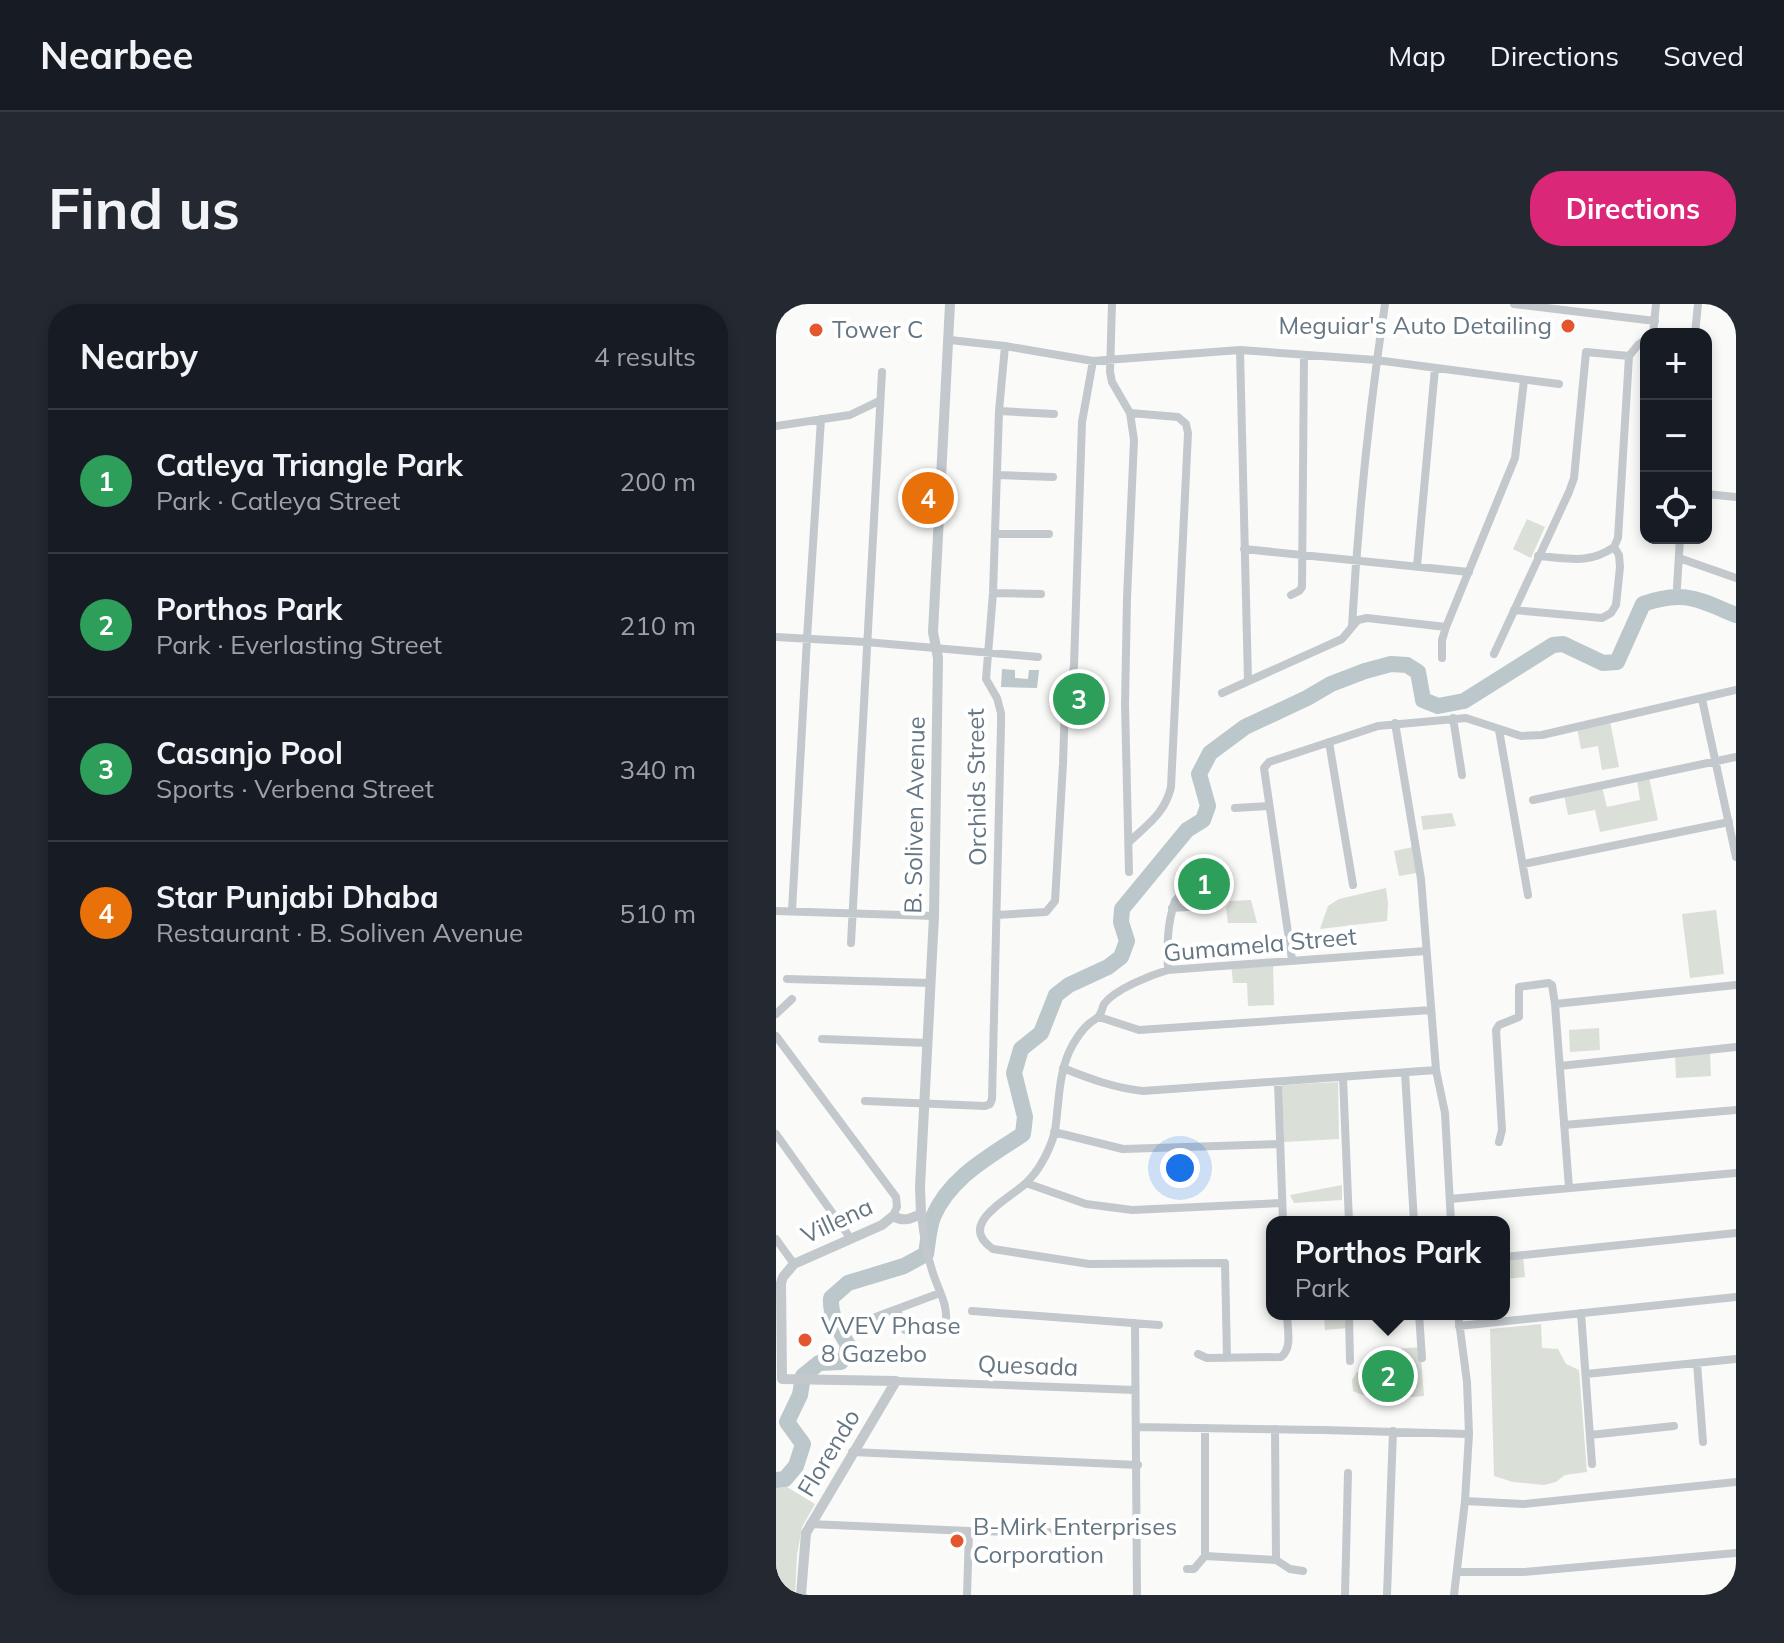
<!DOCTYPE html>
<html lang="en">
<head>
<meta charset="utf-8">
<style>
	:root { --surface:#171b24; --page:#242831; --text:#f1f3f6; --muted:#9ea1a6; --line:#363941; --accent:#db2777 }
	body { margin:0; font-family:Mulish,sans-serif; background:var(--page); color:var(--text) }
	.controls { position:absolute; right:24px; top:24px; display:grid; overflow:hidden; border-radius:16px; box-shadow:0 4px 12px #0003 }
	.controls button { width:72px; height:72px; display:grid; place-items:center; padding:0; border:0; border-bottom:2px solid var(--line); background:var(--surface); color:var(--text); font:40px sans-serif }
	.you { position:absolute; left:404px; top:864px; width:28px; height:28px; margin:-20px; border:6px solid #fff; border-radius:50%; background:#1a73e8; box-shadow:0 0 0 12px #1a73e833 }
	.badge { display:grid; place-items:center; width:52px; height:52px; border-radius:50%; background:var(--accent); color:#fff; font-size:26px; font-weight:700 }
	.pin { position:absolute; translate:-50% -50%; border:4px solid #fff; box-shadow:0 2px 8px #0006 }
	.popup { position:absolute; left:490px; top:912px; width:244px; height:104px; box-sizing:border-box; display:grid; place-content:center; border-radius:16px; background:var(--surface); filter:drop-shadow(0 2px 6px #0005); font-size:26px; white-space:nowrap; color:var(--muted) }
	.popup b { font-size:30px; color:var(--text) }
	.popup::after { content:''; position:absolute; left:50%; top:100%; margin-left:-16px; border:16px solid transparent; border-top-color:var(--surface) }
	.list { margin:0; padding:0; list-style:none }
	h2 { display:flex; justify-content:space-between; align-items:center; height:104px; margin:0; padding:0 32px; font-size:34px }
	h2 small { font-size:26px; font-weight:400; color:var(--muted) }
	.list li { display:grid; grid-template-columns:52px 1fr auto; gap:24px; align-items:center; box-sizing:border-box; height:144px; padding:0 32px; border-top:2px solid var(--line) }
	.list b { display:block; font-size:30px; white-space:nowrap }
	.list p { margin:0; font-size:26px; white-space:nowrap; color:var(--muted) }
	.list em { font-size:26px; font-style:normal; color:var(--muted) }
	.icon { flex:none; width:44px; height:44px; fill:none; stroke:currentColor; stroke-width:2; stroke-linecap:round; stroke-linejoin:round }
	.map { position:relative; flex:none; width:960px; height:1291px; overflow:hidden; border-radius:32px }
	header { display:flex; align-items:center; gap:48px; box-sizing:border-box; height:112px; padding:0 40px; background:var(--surface); border-bottom:2px solid var(--line) }
	header strong { font-size:38px }
	nav { display:flex; gap:44px; margin-inline-start:auto; font-size:28px }
	.intro { display:flex; align-items:center; justify-content:space-between; box-sizing:border-box; height:192px; padding:0 48px }
	h1 { margin:0; font-size:56px }
	.button { padding:20px 36px; border-radius:32px; background:var(--accent); color:#fff; font-size:28px; font-weight:700 }
	main { display:flex; gap:48px; padding:0 48px }
	aside { flex:1; background:var(--surface); border-radius:32px; box-shadow:0 4px 12px #0003 }
	.map>svg:first-child { display:block }
	.green { fill:#dadfd7 }
	.water { fill:#bbc7cb }
	.lines { fill:none; stroke-linecap:round; stroke-linejoin:round }
	.river { stroke:#bbc7cb; stroke-width:16 }
	.minor { stroke:#c3c8cc; stroke-width:8 }
	.tertiary { stroke:#c3c8cc; stroke-width:10 }
	.poi-dot { fill:#e4572e; stroke:#fff; stroke-width:3 }
	.labels { text-anchor:middle; stroke-width:8; stroke-linejoin:round; paint-order:stroke }
	.poi-label { font-size:24px; fill:#657683; stroke:#fff; text-anchor:start }
	.street-label { font-size:24px; fill:#657683; stroke:#fff }
</style>
</head>
<body>
<header>
<strong>Nearbee</strong>
<nav><a>Map</a><a>Directions</a><a>Saved</a></nav>
</header>
<div class="intro"><h1>Find us</h1><a class="button">Directions</a></div>
<main>
<aside>
<h2>Nearby<small>4 results</small></h2>
<ul class="list">
<li><span class="badge" style="background:#2e9e5b">1</span><div><b>Catleya Triangle Park</b><p>Park · Catleya Street</p></div><em>200 m</em></li>
<li><span class="badge" style="background:#2e9e5b">2</span><div><b>Porthos Park</b><p>Park · Everlasting Street</p></div><em>210 m</em></li>
<li><span class="badge" style="background:#2e9e5b">3</span><div><b>Casanjo Pool</b><p>Sports · Verbena Street</p></div><em>340 m</em></li>
<li><span class="badge" style="background:#e8710a">4</span><div><b>Star Punjabi Dhaba</b><p>Restaurant · B. Soliven Avenue</p></div><em>510 m</em></li>
</ul>
</aside>
<div class="map">
<svg width="960" height="1291" viewBox="0 0 960 1291">
	<rect width="100%" height="100%" fill="#fafaf8"/>
	<path class="green" d="M751,215l18,8 -14,31 -18,-9z
		M834,417l9,46 -17,3 -4,-24 -17,3 -4,-21z
		M873,473l9,43 -58,12 -5,-22 -27,5 -4,-20 38,-8 5,20 33,-7 -3,-20z
		M676,509l4,13 -33,4 -2,-14z
		M637,543l4,26 -18,3 -5,-25z
		M433,563l5,2 1,33 -40,4z
		M610,584l2,15 -1,18 -67,8 8,-23 11,-7z
		M475,596l6,23h-29l-2,-15 4,-7z
		M940,606l8,64 -34,4 -8,-64z
		M497,657l1,44 -26,1 -1,-23h-14l-2,-20z
		M823,724l1,22 -30,2 -1,-22z
		M934,749l1,23 -35,2 -1,-23z
		M562,778l1,57 -55,3 -2,-57z
		M566,881v15l-48,3 -4,-8z
		M747,951l2,22 -19,2 2,26h-4v-47z
		M548,1010h23l1,14 -23,2z
		M765,1020l1,24 16,1 8,15 13,6 8,102 -22,3 -9,7 -12,3 -31,-3 -19,-6 -4,-147z
		M644,1043l4,49 -23,2 -20,-5 -19,2 -9,-4 -1,-11 5,-8 31,-2 -1,-20z
		M11,1183l28,17 -13,23 -5,28 -2,40h-19v-107z"/>
	<path class="water" d="M226,365l13,1v8l13,1 1,-9h10l-2,18 -36,-1z"/>
	<g class="lines">
		<path class="river" d="M0,1176l9,-1 11,-13 7,-22 -16,-22 13,-27 3,-19 16,-13 22,-1 5,-6 2,-11c-9,-15 -18,-29 -17,-47l17,-15 56,-17 22,-12c2,-12 3,-26 7,-37 17,-40 56,-60 90,-83l2,-17 -11,-44 7,-24 20,-16 15,-38 13,-10 39,-18 13,-10 6,-16 -6,-19 1,-13 65,-79 16,-10 5,-14 -9,-32 11,-21 35,-26 62,-29 24,-14 34,-13 26,-7 16,1 11,7 5,28 15,6 26,-5 89,-56 10,-1 40,19 14,-1 26,-58c41,-15 56,-4 93,11"/>
		<path class="minor" d="M336,0l-2,68 2,10 18,31 4,27 -7,158 -2,106 4,168
			M738,0l141,17
			M877,30l3,-30
			M919,30l3,-30
			M174,36l55,6 88,15 147,-11 136,10 183,24
			M464,46l8,331
			M223,107l55,3
			M0,122l74,-11 29,-14
			M221,171l56,2
			M930,190l30,3
			M219,230h54
			M468,245l225,23
			M762,252c30,2 50,9 76,-9
			M903,254l57,20
			M641,262l18,-198
			M901,283l3,-49
			M217,289l48,1
			M515,291l8,-4 3,-4 2,-232
			M738,306l88,8 9,-5 5,-8 4,-38 -1,-12 -5,-8 4,-9 11,-182 9,-11 8,-6
			M576,322c6,-108 17,-215 33,-322
			M0,333l90,5 172,15
			M718,350l75,-162 5,-14 12,-126 43,4
			M666,354v-18l4,-13 69,-169 9,-78
			M446,389l120,-54 16,-19 9,-2 79,9
			M926,395l34,158
			M677,414l9,57
			M619,419l26,156 15,191 9,43 6,109
			M723,426l29,165
			M553,438l24,143
			M757,496l203,-43
			M459,504l34,-2
			M353,538c19,-18 36,-29 42,-55l17,-354 -2,-9 -8,-7 -48,-4
			M747,560l206,-42
			M0,607l158,5
			M16,607l15,-273 14,-219
			M221,611l49,-3 9,-11 8,-137 2,-61 7,-23 2,-15 8,-243 11,-61
			M75,639l31,-571
			M516,656l-28,-192 5,-6 109,-36 88,-8 55,18 21,-1 194,-45
			M392,666c-1,-24 -1,-46 7,-69l33,-36h5l3,3 3,35 -3,2 -44,3
			M11,675l144,4
			M779,700l14,184
			M0,710l16,-15
			M323,713l40,13 292,-20
			M0,732l120,161 1,10 -4,9
			M46,735l106,4
			M784,762l176,-19
			M287,764c27,11 52,20 80,23l293,-21
			M629,769l9,149
			M567,773l6,145
			M502,778l5,140
			M89,797l120,5 5,-2 2,-5 9,-374v-12l-4,-15 -11,-19 7,-86 6,-182 6,-65
			M788,821l172,-15
			M278,828l69,17 157,-5
			M0,830l75,105
			M723,838l3,-12 -6,-100 3,-5 20,-8v-30l30,-4 3,2 3,19 181,-19
			M250,879l60,21 46,6 150,-7
			M674,895l286,-26
			M145,910c2,19 5,38 11,56 6,21 16,32 14,54
			M0,935l18,25
			M728,953l232,-24
			M121,1006l8,20
			M196,1007l187,14
			M805,1009l11,151
			M573,1010l1,47
			M643,1010l3,44
			M86,1018l78,-29
			M359,1019l2,272
			M683,1022l277,-29
			M422,1050l9,4 74,-1c12,-9 6,-29 6,-43
			M451,1054l-2,-95 -136,1 -96,-15c-37,-25 15,-49 33,-66 5,-5 11,-12 15,-19 6,-10 11,-21 14,-33 4,-27 3,-53 14,-79 4,-9 13,-23 21,-29 3,-3 7,-4 9,-7 3,-4 3,-8 5,-12 11,-15 47,-29 64,-34l258,-19
			M921,1059l6,79
			M810,1070l150,-15
			M120,1077l239,9
			M360,1123l184,3
			M499,1125l1,131
			M546,1126l147,4
			M814,1131l84,-9
			M76,1148l286,13
			M689,1197l58,3 213,-22
			M34,1220l159,7 168,3
			M429,1252v-128
			M429,1252l71,4 14,9 13,2
			M411,1265h7l11,-13
			M681,1268h66l213,-19
			M191,1291l2,-64
			M569,1291l3,-122
			M611,1291l6,-164
			M678,1291l11,-94 4,-67 -2,-52 -9,-68"/>
		<path class="tertiary" d="M120,1077l-114,-2 -1,-96 2,-6 11,-13 88,-39 11,-9c11,6 17,3 28,-2l-1,-27 14,-271 4,-258 -5,-26 17,-328
			M25,1291l5,-62 90,-152"/>
	</g>
	<g class="poi-dot">
		<circle cx="792" cy="22" r="8"/>
		<circle cx="40" cy="26" r="8"/>
		<circle cx="29" cy="1036" r="8"/>
		<circle cx="181" cy="1237" r="8"/>
	</g>
	<g class="labels">
		<g class="poi-label">
			<text x="776" y="30" text-anchor="end">Meguiar's Auto Detailing</text>
			<text x="56" y="34">Tower C</text>
			<text x="45" y="1030">VVEV Phase<tspan x="45" dy="28">8 Gazebo</tspan></text>
			<text x="197" y="1231">B-Mirk Enterprises<tspan x="197" dy="28">Corporation</tspan></text>
		</g>
		<g class="street-label">
			<text transform="translate(201 483) rotate(-91)" y="8">Orchids Street</text>
			<text transform="translate(139 511) rotate(-89)" y="8">B. Soliven Avenue</text>
			<text transform="translate(484 641) rotate(-5)" y="8">Gumamela Street</text>
			<text transform="translate(61 917) rotate(-25)" y="8">Villena</text>
			<text transform="translate(252 1062) rotate(2)" y="8">Quesada</text>
			<text transform="translate(53 1149) rotate(-59)" y="8">Florendo</text>
		</g>
	</g>
</svg>
<div class="controls">
<button>+</button>
<button>−</button>
<button><svg class="icon" aria-label="locate" viewBox="0 0 24 24"><circle cx="12" cy="12" r="6"/><path d="M12 2v4M12 18v4M2 12h4M18 12h4"/></svg></button>
</div>
<div class="you"></div>
<div class="pin badge" style="left:428px;top:580px;background:#2e9e5b">1</div>
<div class="pin badge" style="left:612px;top:1072px;background:#2e9e5b">2</div>
<div class="popup"><b>Porthos Park</b>Park</div>
<div class="pin badge" style="left:303px;top:395px;background:#2e9e5b">3</div>
<div class="pin badge" style="left:152px;top:194px;background:#e8710a">4</div>
</div>
</main>
</body>
</html>
